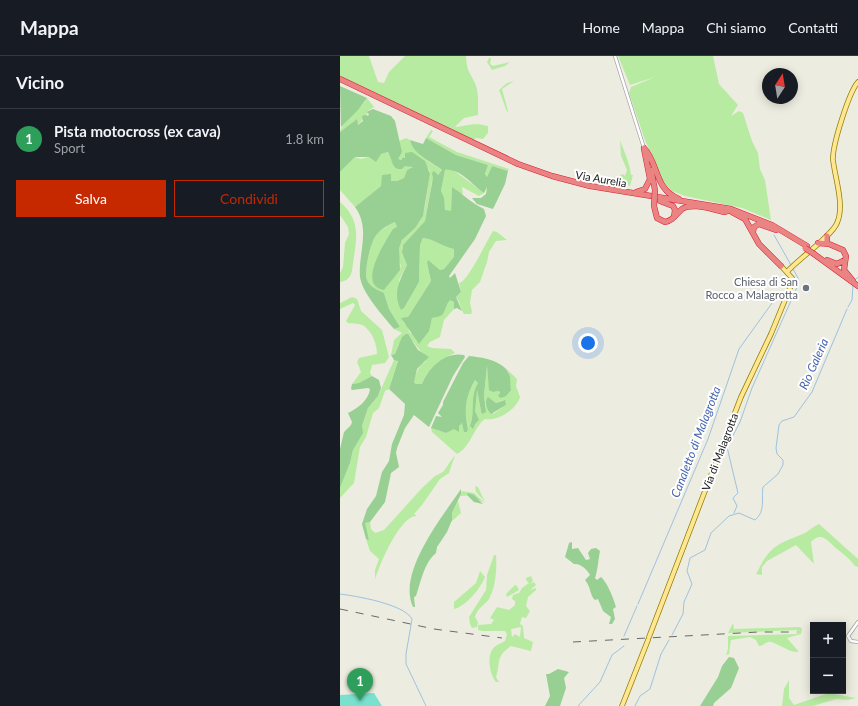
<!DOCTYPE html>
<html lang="it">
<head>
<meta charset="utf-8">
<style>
	:root { --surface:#171b24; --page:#242831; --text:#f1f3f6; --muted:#9ea1a6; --line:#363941; --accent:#c62800 }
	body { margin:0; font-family:Lato,sans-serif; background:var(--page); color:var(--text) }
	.controls { position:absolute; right:12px; bottom:12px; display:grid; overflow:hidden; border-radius:0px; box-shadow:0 2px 10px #0003 }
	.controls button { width:36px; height:36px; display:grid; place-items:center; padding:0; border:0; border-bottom:1px solid var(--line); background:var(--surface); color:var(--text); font:20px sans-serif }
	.compass { position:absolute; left:422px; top:12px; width:36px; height:36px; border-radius:50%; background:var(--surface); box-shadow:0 2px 10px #0003; rotate:12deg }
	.you { position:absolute; left:248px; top:287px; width:14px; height:14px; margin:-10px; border:3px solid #fff; border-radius:50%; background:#1a73e8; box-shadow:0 0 0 6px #1a73e833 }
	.badge { display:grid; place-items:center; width:26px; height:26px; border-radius:50%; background:var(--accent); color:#fff; font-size:13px; font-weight:700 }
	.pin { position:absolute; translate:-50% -33px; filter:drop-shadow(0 1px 2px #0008) }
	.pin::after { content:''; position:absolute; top:21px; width:14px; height:12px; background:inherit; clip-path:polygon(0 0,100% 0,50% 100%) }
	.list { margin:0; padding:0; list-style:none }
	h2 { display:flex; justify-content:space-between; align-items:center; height:52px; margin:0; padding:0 16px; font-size:17px }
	h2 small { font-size:13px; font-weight:400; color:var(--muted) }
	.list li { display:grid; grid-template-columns:26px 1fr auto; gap:12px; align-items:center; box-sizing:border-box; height:60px; padding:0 16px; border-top:1px solid var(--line) }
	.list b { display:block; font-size:15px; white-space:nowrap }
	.list p { margin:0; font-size:13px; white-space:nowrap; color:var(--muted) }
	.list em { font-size:13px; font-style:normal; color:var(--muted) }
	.actions { display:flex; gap:8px; padding:12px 16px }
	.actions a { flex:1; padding:9px 0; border:1px solid var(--accent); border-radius:0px; text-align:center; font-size:14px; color:var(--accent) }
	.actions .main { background:var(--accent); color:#fff }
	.map { position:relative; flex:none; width:518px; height:650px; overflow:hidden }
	header { display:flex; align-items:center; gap:24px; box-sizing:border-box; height:56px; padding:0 20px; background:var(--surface); border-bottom:1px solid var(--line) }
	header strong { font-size:19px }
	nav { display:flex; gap:22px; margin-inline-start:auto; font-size:14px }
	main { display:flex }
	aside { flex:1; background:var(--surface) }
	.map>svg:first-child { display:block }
	.grass { fill:#b8eba2; fill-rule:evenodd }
	.forest { fill:#98cf92 }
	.pitch { fill:#79e1ce }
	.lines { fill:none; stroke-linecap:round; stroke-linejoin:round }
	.stream { stroke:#9ec2de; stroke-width:1 }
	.minor-casing { stroke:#a2a2a2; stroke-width:4 }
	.major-casing { stroke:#927f00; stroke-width:5.5 }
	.highway-casing { stroke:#dc1c37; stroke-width:6 }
	.minor { stroke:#fff; stroke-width:2.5 }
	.major { stroke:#ffe693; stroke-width:4 }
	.highway { stroke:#e98483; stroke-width:5 }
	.rail { stroke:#696969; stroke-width:1; stroke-dasharray:8 8; stroke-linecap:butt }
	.highway-bridge-casing { stroke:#dc1c37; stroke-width:6; stroke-linecap:butt }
	.highway-bridge { stroke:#e98483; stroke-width:5 }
	.worship-dot { fill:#6b7280; stroke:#fff; stroke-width:1.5 }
	.labels { text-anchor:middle; stroke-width:4; stroke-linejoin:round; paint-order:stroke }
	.street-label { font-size:11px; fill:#1b1b1b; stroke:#fff }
	.worship-label { font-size:11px; fill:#5b616d; stroke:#fff; text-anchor:end }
	.water-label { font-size:12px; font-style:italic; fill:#4564ae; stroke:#fff }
</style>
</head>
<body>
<header>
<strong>Mappa</strong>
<nav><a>Home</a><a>Mappa</a><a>Chi siamo</a><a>Contatti</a></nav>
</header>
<main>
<aside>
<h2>Vicino<small></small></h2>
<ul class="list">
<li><span class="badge" style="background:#2e9e5b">1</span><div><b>Pista motocross (ex cava)</b><p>Sport</p></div><em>1.8 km</em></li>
</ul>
<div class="actions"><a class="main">Salva</a><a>Condividi</a></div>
</aside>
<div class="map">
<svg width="518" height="650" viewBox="0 0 518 650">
	<rect width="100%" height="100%" fill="#edece0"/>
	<path class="grass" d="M0,0h29l9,26 6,1 5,-11 16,-16h61c1,16 3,14 9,27 4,9 3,22 3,32l-14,3 -9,9c13,-1 18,-5 33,-1v7l-5,6 -7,-1 -3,2 -133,-64z
		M278,0h95l6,28 19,21 -7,11 8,-5 4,2 9,28 6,12 2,16 5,11 6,40 -29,-12 -57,-12 -13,-5 -5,-5 -5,-7 -17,-39 -16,-47 2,-6 24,-10 -25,8z
		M149,2h2l-1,6 3,2 17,-4 -5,4 -13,4 -5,-8z
		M174,25l-12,8 6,22 -1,1 -8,-22 8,-7z
		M27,42l7,9 -8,5 2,4h-2l-8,9 -2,-5 -16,12c3,-12 20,-21 27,-34z
		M91,74l2,1 -4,6 28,15 52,17 -1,2 -16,-5 -5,11 -2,-3 3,-9 -32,-10 -30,-17z
		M66,82l4,2c3,14 20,22 32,30l-10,12 -7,39 -22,24 -1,4 5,16 -8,15 2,29 3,-1 15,-26 1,-37 3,-7c11,1 20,9 31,11v9l-10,11 -4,1 -12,-9 -1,2 4,18 -23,36 -5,5 5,5 1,5 13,8 6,-9 4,-13 8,-2 4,-10 6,-7 4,3v7l-10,11 -4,17 -10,5 -3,4 5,2 19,1 4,4c-15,6 -28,16 -33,31l-4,1 -4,-3c2,-10 4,-15 12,-21 -2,-8 -9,-13 -13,-20l-14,3 -4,10 -4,1 3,-15 8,-7 -8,-4 6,-2 -11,-18 -5,-16c-6,-3 -14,-6 -17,-13 -3,-9 3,-35 8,-43 4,-7 13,-11 20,-15l2,5 -13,63 17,-24c-13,-27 16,-33 22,-51 3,-9 5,-31 7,-41l-1,-5 -23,-12h-3l-4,4 -1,-2 3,-9 -2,-9z
		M280,84c4,11 10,24 11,35h2l-3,11 -29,-6c7,-4 15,-1 22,-6l2,2 2,-6 -6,-14z
		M49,96l5,15 18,-2 1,2 -6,3 -3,8 -7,3h-14l-2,5 -26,21 -15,-17v-18l15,-15 6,2z
		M112,113l32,24 -5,3 -17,-9 1,7h-2l-9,-7 -1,24 -2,1 -4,-2 -4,-19 4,-21z
		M0,146c24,20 15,42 12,69 -2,7 -5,10 -12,11v-9l3,-6 2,-24 4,-9 -1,-7 -8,-12z
		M153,175l4,1 10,8 -11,1 -7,11 -2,10 -7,20 -8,8 -2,13 2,9 -1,2h-7c-4,-6 -4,-13 -8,-17l5,-5 -2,-9c9,-1 28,-43 34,-52z
		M12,241l5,2 4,12 21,19 7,27 -4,6 -13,2 -2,8 2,3 -13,7 -7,1 9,-12 -4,-10 2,-4 18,-4c0,-10 -5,-22 -13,-28 -4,-3 -11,-2 -16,-3l-2,-2 9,-16 -2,-2 -13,6v-6z
		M138,301c18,2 27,10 39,22l-1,7 4,11c-4,13 -22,24 -35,22 -12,9 -14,28 -28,35l-25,-22 -1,-4 15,5 16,-10 5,9 1,-3c-4,-17 -3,-32 7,-49l3,3c-9,14 -2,29 -7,43l2,1 5,-9c-6,-9 -4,-19 -1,-28l4,21 5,-3 -2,-13 3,-29 2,18 4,8 6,-1 2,7 8,-25 -7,-7zM149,342l7,5 7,-3 3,5 -13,9z
		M54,304h4l-9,29 -4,2 -6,17 -6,5 -7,24 -6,10 -6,36 -14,15v-10l10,-25 3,-13 9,-17v-7l6,-18 10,-12z
		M115,399l-6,18 -9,6 -18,26 -8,9 3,2c-17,-1 -38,50 -42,64v-10l4,-11 -9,-8 -4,-12h3l-4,-11v-5l5,-1 1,7 4,4 9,-3 38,-42 13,-12 8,-4z
		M135,430l3,1 7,15 -9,-10z
		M122,435l12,2 11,10 -10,-5 -1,-3 -14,1z
		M118,445l3,12 -10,9 1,-9z
		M479,468l39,35v8l-3,-1c-5,-7 -12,-12 -18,-17 -8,-7 -16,-19 -26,-7l3,22 -18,-19 -29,16 -5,6v8l-6,-1c15,-30 21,-29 49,-41 5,-3 9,-7 14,-9z
		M154,499h2c1,12 0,32 -7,44 -4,6 -12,9 -14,18l3,5 -1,5 -5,1 -2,-4 -1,-7 17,-27 1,-15z
		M140,515l5,6c-4,11 -20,30 -31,32v-7l22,-19z
		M191,520l2,5 -3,3 4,-2 2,3 -6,5 6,-2v2l-8,7 -2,9 4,5 -4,7 -4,-1 -2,7 3,2 1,12 9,4 -2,9 -20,-5c-16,11 -10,16 -15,31l3,5h-3c-6,-7 -9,-24 -4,-32 3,-5 8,-6 13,-9l2,-7 -2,-3h-23l-4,-1v-5l13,-1 3,-4 -4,-2 7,-11 12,3 6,-5v-4l-3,-2 1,-4 6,-2 3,-5 7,-5 -3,-3v-2zM181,571l-1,10 -5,-3 -3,3 -1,-8z
		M175,529l2,1 2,4 -12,7 -1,-3z
		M393,567l1,6 66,-2 2,2 -1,5 -14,4 12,14c-9,1 -18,-7 -28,-10 -5,-1 -7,4 -12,4l-3,-6 -6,-3 -19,3 -2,14 -3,1 2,-6v-13l69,-2v-4l-69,3z
		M449,624v18l5,7 35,-12 27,5 -8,2 -12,-1 -23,7h-31l2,-17z"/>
	<path class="forest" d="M0,30l27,12 -9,12 -17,17v2z
		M33,53l18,7 4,5 7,31 -4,7 3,1 2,-3 2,1v-5l7,-1 13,9 5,13 -7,42 -8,12 -13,12 -3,8 1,22 -16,20c-28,-5 2,-49 9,-61l4,-2 -2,-5c-7,3 -16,8 -20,15 -5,8 -11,34 -8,43 3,7 11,10 17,13l5,16 11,18 -6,2c-10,-12 -32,-36 -34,-52 -2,-24 11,-48 -5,-70l26,-21 1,-11 9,-1v7h6l7,-3 3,-8 6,-3 -8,-1 -3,3c-11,1 -9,-9 -14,-17l-7,2 -5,8 -7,-5h-14l-15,15v-40l17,-13 1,6 5,-4 -1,-5 3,-1 3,1 1,-2 -3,-2z
		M86,82l30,17 32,10 -3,9 2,3 5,-11 16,5 -3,13 -12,25 -16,-5 -5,-6h9l5,-4 1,-7 -3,6c-12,-8 -24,-25 -39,-23l-4,21 3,7 1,12 6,1 1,-24c11,7 19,16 32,22l2,7 -11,23 -26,37 1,2 5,-5 6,19 -5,5 6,14 -5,-3 -3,1v-7l-4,-2c-4,4 -5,12 -8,15 -3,2 -7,2 -10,3l-3,13 -10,13 -18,-26 7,-1 23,-36 -4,-18 1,-3 12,10 4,-1 10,-12v-8c-11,-2 -20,-10 -31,-11l-3,7 -1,37 -15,26 -3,2c-9,-17 -1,-30 6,-45l-5,-13 1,-7 22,-24 8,-43 -1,-5 2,-2 4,4 4,-5c-11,-9 -29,-15 -32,-30l13,4z
		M66,278h2l10,16 11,7 -12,12 -3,13 2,2h6c6,-16 23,-33 42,-29l1,2 -12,19 -24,51 -15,-12 -9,13 -8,20 -1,5 3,14 -8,6 -6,29 -15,20 -5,1 4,17 -3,-1 -4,-15 5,-15 9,-13 6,-24 7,-11 3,-17 12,-29 1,-11 -16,-15 9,-28 -4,-1 -3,-5 4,-1 7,-17z
		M129,300c12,1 35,5 40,18 2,4 1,11 2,16l-5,6 -5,2 -3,-2 2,-3 -1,-2 -6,1 -4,-2 -2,-24 -3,29 2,17 -4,2 -1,-3 -4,-21 -2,21 4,9 -4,4 -2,5 -3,-3c6,-14 -1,-29 8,-43l-3,-3c-10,17 -11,32 -7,49l-1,3h-3l-2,-9 -3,3v6l-5,-3 -8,4 -15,-5 5,-12 6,1 -4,-4 5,-8v-3l20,-39z
		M32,320l7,4 2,8 -3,8 -10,12 -6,18 1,7 -10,17 -3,13 -10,25v-39l4,-17 7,-7 1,-3 -4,-9c9,-4 21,-13 22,-24l-2,-1 -16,2 -1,-1 1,-5 7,-1z
		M148,341l8,6 9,-3 1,5 -15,9c-4,-4 -7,-12 -3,-17z
		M121,433v5l-9,19v7l-5,12 -10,15 -1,6c-12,10 -15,28 -20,43l-2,1 1,10h-2c-16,-34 29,-90 48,-118z
		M128,437l6,2 9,9 -9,-2 -7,-7z
		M232,486v7l6,-1 8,12 4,-1 -2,-6 3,-4 5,-1 4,3c-2,10 -2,18 -5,27l2,2 4,-3c6,5 13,22 15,30l-3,2 2,10 -3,5h-3l2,-7 -8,-6 -5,-12 -3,1c-5,-4 -4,-13 -10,-20l5,-5c-2,-5 -10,-12 -16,-11l-9,-7 4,-14z
		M389,601l5,1 5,10 -8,20 -17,15 -1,3h-13l18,-29 4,-11z
		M218,613l11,3 -5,6 2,10 -6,18h-15l5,-10 -4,-22h3z"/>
	<path class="pitch" d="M34,637l8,13h-42v-11z"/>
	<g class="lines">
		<path class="stream" d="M434,179l17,30
			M516,223l2,-2
			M508,251l4,-7 1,-15
			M394,457l3,-7 -4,-8 5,-5 -11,-46 13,-25 12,-34 46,-103v-7l-5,-9
			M0,538c16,2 64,10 72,25l-6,35v10l20,42
			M298,548l70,-165 31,-90 41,-57
			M332,579l11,-21 1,-12 8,-18 -5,-13 3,-13 15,-8 6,-17 18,-17 10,-3 16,7c11,-9 6,-22 8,-33l15,-13 5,-9v-5l-6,-6 -1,-6 3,-23 3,-4 12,-4 18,-25 35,-83
			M284,580l13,-30
			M238,650l22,-24 12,-27 12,-9
			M295,650l5,-10 10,-7 11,-35 8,-14"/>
		<defs>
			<path id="minor" d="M275,0l29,92
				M518,566l-10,14 3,5 7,1"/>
			<path id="major" d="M447,216c11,-13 45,-36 50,-49 8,-17 -2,-45 -4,-63 -1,-14 16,-68 25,-78
				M309,581l92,-240 30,-63 21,-51v-5l-11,-12
				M282,650l26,-66"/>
			<path id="highway" d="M0,23l178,85 34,12 38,10 141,23 41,16 35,21
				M304,92c15,16 10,41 35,51
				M311,114l4,20
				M296,136l9,-3 5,-10 -6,-30
				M320,145l13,5 2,4 -1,7
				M314,150l3,12 8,4c8,-1 11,-8 17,-13 11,-7 31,1 43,3l3,-1
				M392,156l13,7 14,25 22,22
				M413,176l1,-5 5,-3 17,6
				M487,180v6
				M478,187l11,1 14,6 3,6 -2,14 9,11
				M474,198l44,32
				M487,204l10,4 8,-4"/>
		</defs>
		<use href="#minor" class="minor-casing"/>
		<use href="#major" class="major-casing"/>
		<use href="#highway" class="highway-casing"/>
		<use href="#minor" class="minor"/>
		<use href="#major" class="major"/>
		<use href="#highway" class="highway"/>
		<path class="rail" d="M0,553l94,20 68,9
			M233,586l186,-10h38"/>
		<defs>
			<path id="highway-bridge" d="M314,150l1,-16
				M465,192l9,6"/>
		</defs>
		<use href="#highway-bridge" class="highway-bridge-casing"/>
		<use href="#highway-bridge" class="highway-bridge"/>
	</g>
	<circle class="worship-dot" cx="466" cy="232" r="4"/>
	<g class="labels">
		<g class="street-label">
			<text transform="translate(261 123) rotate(10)" y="4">Via Aurelia</text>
			<text transform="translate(380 396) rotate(-69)" y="4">Via di Malagrotta</text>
		</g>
		<g class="worship-label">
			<text x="458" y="230">Chiesa di San<tspan x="458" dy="13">Rocco a Malagrotta</tspan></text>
		</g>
		<g class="water-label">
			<text transform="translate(474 308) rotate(-66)" y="4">Rio Galeria</text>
			<text transform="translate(356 386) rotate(-69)" y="4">Canaletto di Malagrotta</text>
		</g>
	</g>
</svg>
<div class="controls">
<button>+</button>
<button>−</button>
</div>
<svg class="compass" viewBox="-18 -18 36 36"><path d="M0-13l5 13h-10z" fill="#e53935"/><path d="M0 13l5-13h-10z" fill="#9ea1a6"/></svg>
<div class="you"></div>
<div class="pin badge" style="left:20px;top:645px;background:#2e9e5b">1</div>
</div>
</main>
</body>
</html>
